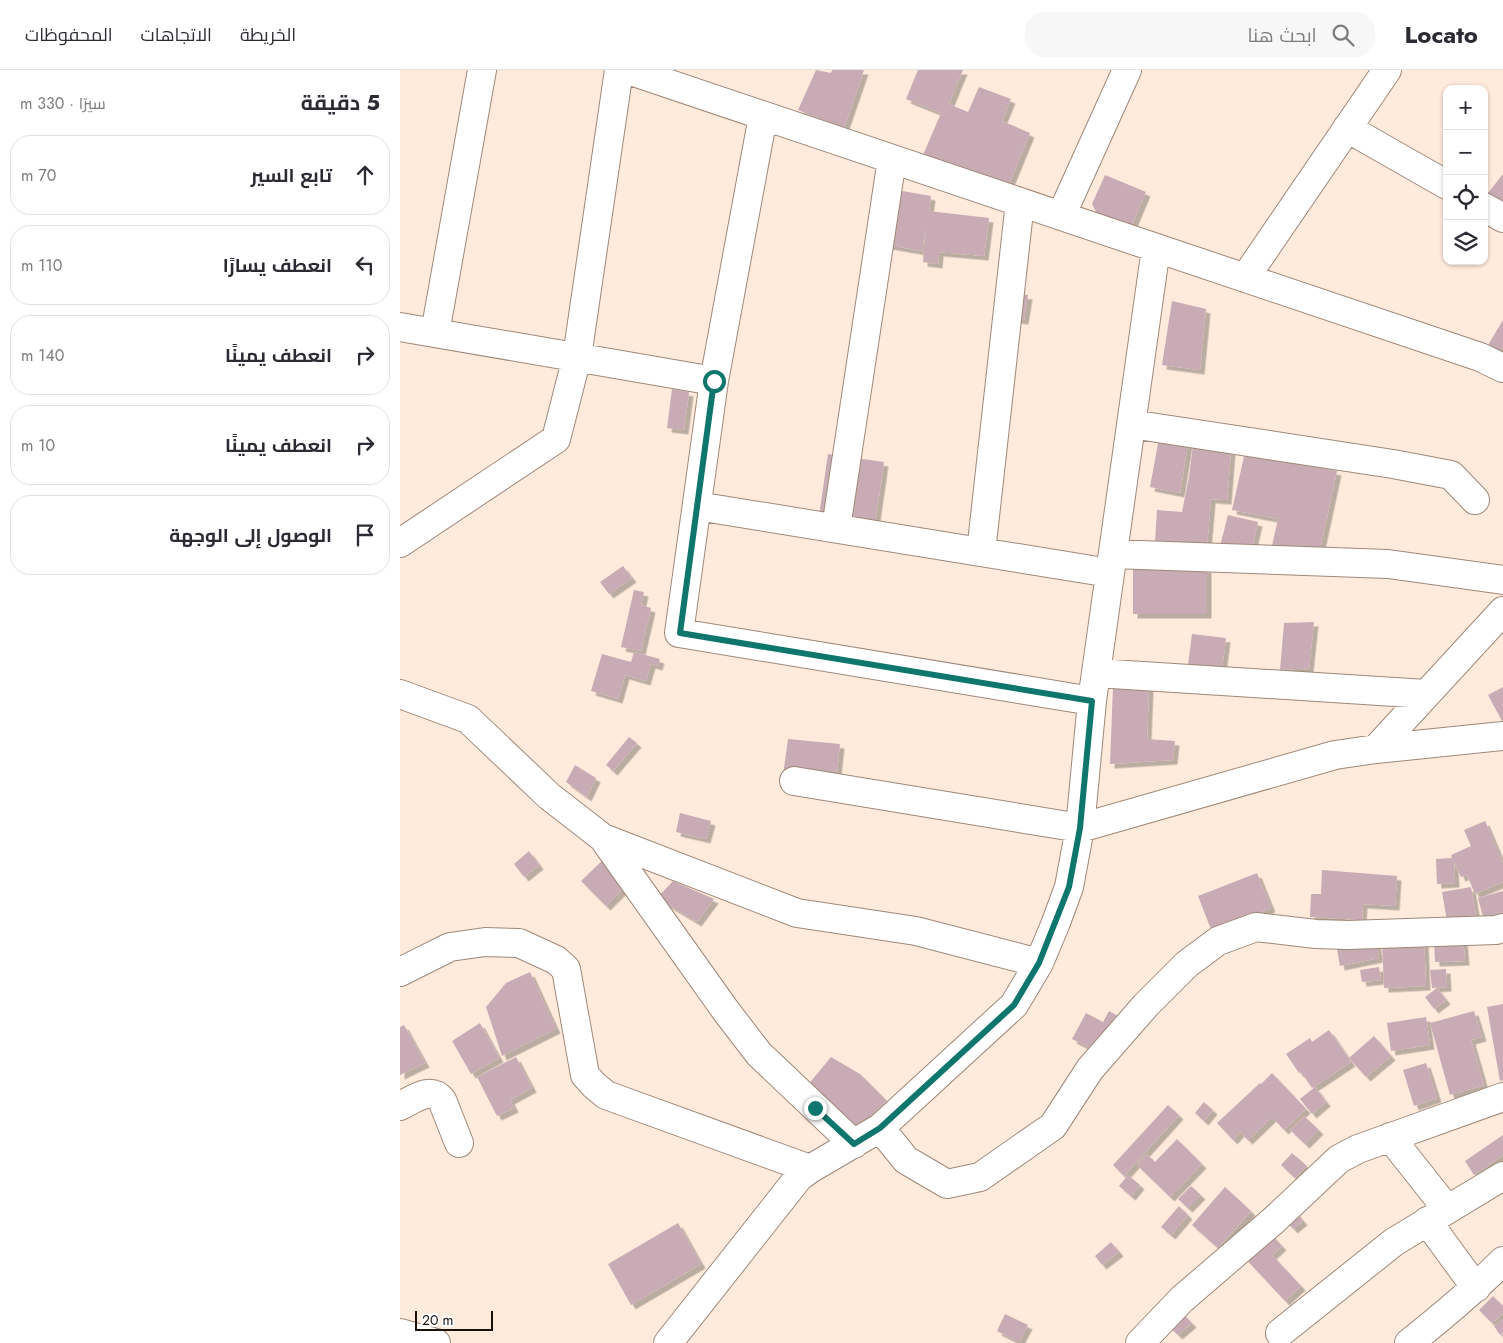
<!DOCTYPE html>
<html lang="ar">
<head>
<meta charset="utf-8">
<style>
	:root { --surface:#fff; --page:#f7f7f7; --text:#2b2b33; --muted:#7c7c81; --line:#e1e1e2 }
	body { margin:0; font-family:Jost,Cairo,sans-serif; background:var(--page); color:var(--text); direction:rtl }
	.controls { position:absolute; right:15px; top:15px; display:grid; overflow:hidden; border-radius:10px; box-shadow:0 1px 4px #0004 }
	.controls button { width:45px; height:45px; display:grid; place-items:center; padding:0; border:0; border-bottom:1px solid var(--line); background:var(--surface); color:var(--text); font:25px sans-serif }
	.scale { position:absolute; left:15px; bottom:12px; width:78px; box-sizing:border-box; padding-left:5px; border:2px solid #19100a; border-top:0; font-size:14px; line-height:18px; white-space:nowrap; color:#19100a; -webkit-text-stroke:4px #fff; paint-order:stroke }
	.stop { position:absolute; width:15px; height:15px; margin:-11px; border:4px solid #0f766e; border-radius:50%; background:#fff }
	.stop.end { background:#0f766e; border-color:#fff; box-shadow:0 1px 5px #0008 }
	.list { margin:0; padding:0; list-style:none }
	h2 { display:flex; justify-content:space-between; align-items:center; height:65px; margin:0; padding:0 20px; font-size:21px }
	h2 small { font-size:16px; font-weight:400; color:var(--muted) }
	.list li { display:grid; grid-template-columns:32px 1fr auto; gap:15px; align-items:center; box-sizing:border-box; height:80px; margin:0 10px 10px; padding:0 10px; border:1px solid var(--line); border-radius:20px }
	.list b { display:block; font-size:19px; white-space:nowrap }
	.list em { font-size:16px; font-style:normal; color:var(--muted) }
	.icon { flex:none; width:28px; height:28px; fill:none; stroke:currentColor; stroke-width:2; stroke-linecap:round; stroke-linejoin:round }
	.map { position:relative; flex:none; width:1103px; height:1273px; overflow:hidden; direction:ltr }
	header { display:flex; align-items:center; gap:30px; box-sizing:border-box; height:70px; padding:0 25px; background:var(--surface); border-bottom:1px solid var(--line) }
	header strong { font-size:24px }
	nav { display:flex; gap:28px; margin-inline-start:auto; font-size:18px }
	.search { width:350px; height:45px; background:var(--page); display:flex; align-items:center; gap:12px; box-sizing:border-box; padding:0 18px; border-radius:20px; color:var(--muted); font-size:19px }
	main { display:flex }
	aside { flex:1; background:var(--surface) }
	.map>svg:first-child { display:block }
	.building { fill:#c9abb5; filter:url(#shadow) }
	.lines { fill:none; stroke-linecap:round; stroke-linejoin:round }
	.minor-casing { stroke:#9f8878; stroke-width:30 }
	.minor { stroke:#fff; stroke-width:28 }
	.route { stroke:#0f766e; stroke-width:6 }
</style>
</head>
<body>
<header>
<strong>Locato</strong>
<div class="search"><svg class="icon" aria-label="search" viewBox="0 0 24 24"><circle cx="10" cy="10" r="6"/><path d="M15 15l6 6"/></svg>ابحث هنا</div>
<nav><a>الخريطة</a><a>الاتجاهات</a><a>المحفوظات</a></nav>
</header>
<main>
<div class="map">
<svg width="1103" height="1273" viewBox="0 0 1103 1273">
	<defs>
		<filter id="shadow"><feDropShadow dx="4.5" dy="4.5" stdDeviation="0" flood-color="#0004"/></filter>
	</defs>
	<rect width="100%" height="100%" fill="#ffeadc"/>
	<path class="building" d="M416,0l15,3 1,-3h32l-20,58 -46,-18z
		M518,0h45l-14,34 19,8 11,-25 32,12 -9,22 28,12 -23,56 -84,-34 18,-42 -35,-14z
		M1103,104v44l-19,-20z
		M705,105l41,17 -14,33 -33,-8 -7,-13z
		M480,117l51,9 -2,15 60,7 -5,38 -45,-4 -1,12 -15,-2 3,-36 -4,25 -52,-9z
		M605,222l23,3 -4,25 -23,-3z
		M772,231l34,8 -6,61 -38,-5z
		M1103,250v27l-6,10 -12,-7z
		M272,319l17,3 -5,38 -17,-2z
		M759,368l29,5 -8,50 -30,-6z
		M793,375l38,5 -4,50 -16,-1 -4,47 -52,-4 2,-32 25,2 7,-35z
		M845,382l92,19 -19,88 -47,-9 7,-31 -46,-9z
		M428,384l56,8 -10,69 -56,-8z
		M828,445l30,7 -8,35 -31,-7z
		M223,496l9,12 -23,16 -9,-12z
		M733,498h74v46h-74z
		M234,520l10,2 -3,13 10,3 -10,43 -20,-4z
		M914,552l-5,46 -29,2 4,-47z
		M792,564l34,4 -4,31 -34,-4z
		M234,582l26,7 -2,7 -7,-2 -5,17 -21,-6 -7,24 -27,-8 11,-37 29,8z
		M713,616h36l-2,53 28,2 -2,19 -63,4z
		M1103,617v34h-1l-14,-26z
		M229,667l8,6 -24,28 -7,-6z
		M388,669l52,5 -4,37 -53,-6z
		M175,695l21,13 -9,19 -21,-15z
		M280,743l31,8 -5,18 -30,-7z
		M1085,751l18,43v18l-28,12 -8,-19 -6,2 -7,-15 1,21 -18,1 -1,-25 16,-1 -1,-3 20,-9 -7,-16z
		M129,781l10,14 -15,12 -10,-13z
		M204,789l22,27 -20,20 -25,-25z
		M922,800l75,6 -2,30 -32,-2 -1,16 -52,-3 1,-23h10z
		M857,803l14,35 -59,24 -14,-36z
		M273,811l41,18 -17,23 -40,-24z
		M1071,817l5,29 -29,5 -5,-29z
		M1103,821v21l-20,5 -5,-19z
		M975,866l4,22 -39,8 -4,-22z
		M1063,868l2,23 -30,1 -1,-22z
		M1024,869l2,47 -42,2 -2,-46z
		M979,897l2,13 -19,2 -2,-12z
		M1046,899l1,18 -15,1 -2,-18z
		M130,902l26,57 -54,27 -16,-49 20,-24z
		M1037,918l9,12 -12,9 -9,-12z
		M1103,934v76l-3,1 -13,-74z
		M709,941l11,6 -20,36 -28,-14 14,-26 17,9z
		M1074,941l8,26 -11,3 13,45 -34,10 -20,-72z
		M1026,947l4,28 -39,6 -4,-28z
		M80,953l19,35 -28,16 -19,-33z
		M4,955l21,38 -25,12v-48z
		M929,960l22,32 -39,26 -11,-16 -2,1 -13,-19 24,-16 2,4z
		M974,966l17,20 -25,21 -17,-19z
		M116,987l16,31 -22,12 4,8 -17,8 -20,-39z
		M431,987l29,17 26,26 -28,31 -51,-45z
		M1026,993l11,35 -23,8 -11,-36z
		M872,1003l34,36 -22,21 -12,-13 -24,23 -8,-8 -7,8 -16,-17 43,-40 1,1z
		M915,1017l11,15 -14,12 -12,-15z
		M804,1032l9,8 -9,11 -9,-8z
		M768,1035l11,10 -55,61 -11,-11z
		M904,1046l15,14 -14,14 -15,-14z
		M1103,1065v20l-29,20 -9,-14z
		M777,1069l25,25 -32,33 -33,-32 10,-11 8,8z
		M892,1083l15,13 -12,12 -14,-13z
		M728,1105l12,10 -9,11 -12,-10z
		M791,1116l10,9 -13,13 -10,-9z
		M825,1117l26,24 -33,37 -26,-23z
		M779,1136l9,9 -17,20 -10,-8z
		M895,1141l8,10 -10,8 -8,-10z
		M278,1153l23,41 -70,41 -23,-41z
		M868,1161l14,15 -10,9 29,31 -16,15 -43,-46z
		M711,1172l8,10 -17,13 -7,-9z
		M1093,1226l10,10v7l-11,10 -13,-13z
		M779,1240l13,13 -14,12 -13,-13z
		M605,1244l23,11 -9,17 -22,-11z
		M1103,1250v13l-3,2 -6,-9z"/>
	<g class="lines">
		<defs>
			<path id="minor" d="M228,0l852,287 23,11
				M363,46l-49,265 -35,252 413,68
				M947,58l100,57
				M1084,137l19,11
				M661,146l66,-146
				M845,208l142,-208
				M0,257l314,54
				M35,263l47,-263
				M731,354l262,40 58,11 24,25
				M297,436l413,67
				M436,458l56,-369
				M0,473l156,-104 21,-82 42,-287
				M581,482l39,-350
				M713,484l275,10 115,16
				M696,603l330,21
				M0,624l68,25 81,77 54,42 194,75 119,18 123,32
				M976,679l127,-138
				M394,711l286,47 255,-73 41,-6 127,-13
				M203,768l123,173 33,43 95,90
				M0,902l50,-25 35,-5 34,1 37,17 10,9 19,106 9,10 12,10 204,74
				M0,1036c14,-7 30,-20 42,-6l17,43
				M480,1058l26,32 41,24 33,-7 73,-51 37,-57 56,-64 41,-41 31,-23 38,-14 60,7 32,1 148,-5 7,-2
				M990,1067l57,72
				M1027,1151l49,67
				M0,1263l36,10
				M880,1263l114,-91 109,-66
				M268,1273l131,-166 11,-8 70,-41 134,-123 25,-42 16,-38 14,-38 11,-59 12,-127 64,-453
				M740,1273l42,-44 91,-78 66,-62 19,-10 145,-52
				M1009,1273c33,-26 64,-52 94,-82"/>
		</defs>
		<use href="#minor" class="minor-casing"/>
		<use href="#minor" class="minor"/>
	</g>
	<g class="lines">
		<path class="route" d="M314,311l-34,252 412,68 -12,127 -11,59 -30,76 -25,42 -134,123 -26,16 -39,-36"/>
	</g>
</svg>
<div class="controls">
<button>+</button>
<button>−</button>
<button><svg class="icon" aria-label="locate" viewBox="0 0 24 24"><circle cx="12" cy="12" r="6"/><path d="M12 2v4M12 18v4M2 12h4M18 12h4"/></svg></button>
<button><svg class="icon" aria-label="layers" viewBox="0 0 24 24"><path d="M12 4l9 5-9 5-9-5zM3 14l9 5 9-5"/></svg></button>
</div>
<div class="scale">20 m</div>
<div class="stop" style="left:314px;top:311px"></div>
<div class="stop end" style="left:415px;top:1038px"></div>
</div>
<aside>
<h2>5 دقيقة<small>سيرًا · 330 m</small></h2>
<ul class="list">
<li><svg class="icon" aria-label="ahead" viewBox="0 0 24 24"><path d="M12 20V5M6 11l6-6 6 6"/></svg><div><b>تابع السير</b></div><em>70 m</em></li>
<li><svg class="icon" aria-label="left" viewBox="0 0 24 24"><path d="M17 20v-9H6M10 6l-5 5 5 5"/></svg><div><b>انعطف يسارًا</b></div><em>110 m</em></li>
<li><svg class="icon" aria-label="right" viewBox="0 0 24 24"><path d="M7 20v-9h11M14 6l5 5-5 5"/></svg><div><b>انعطف يمينًا</b></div><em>140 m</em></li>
<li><svg class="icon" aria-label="right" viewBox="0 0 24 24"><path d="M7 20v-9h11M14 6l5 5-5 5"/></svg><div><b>انعطف يمينًا</b></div><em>10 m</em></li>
<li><svg class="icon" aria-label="arrive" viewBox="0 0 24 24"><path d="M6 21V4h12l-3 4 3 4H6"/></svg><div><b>الوصول إلى الوجهة</b></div></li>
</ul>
</aside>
</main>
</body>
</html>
